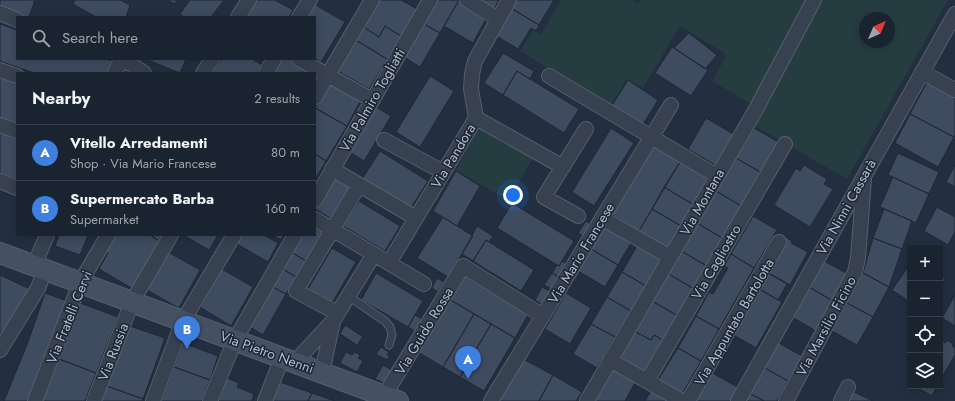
<!DOCTYPE html>
<html lang="en">
<head>
<meta charset="utf-8">
<style>
	:root { --surface:#1a2330; --page:#272f3c; --text:#f1f3f6; --muted:#9fa4ab; --line:#38404c; --accent:#86b1fd }
	body { margin:0; font-family:Jost,sans-serif; background:var(--page); color:var(--text) }
	.controls { position:absolute; right:12px; bottom:12px; display:grid; overflow:hidden; border-radius:0px; box-shadow:0 2px 10px #0003 }
	.controls button { width:36px; height:36px; display:grid; place-items:center; padding:0; border:0; border-bottom:1px solid var(--line); background:var(--surface); color:var(--text); font:20px sans-serif }
	.compass { position:absolute; left:859px; top:12px; width:36px; height:36px; border-radius:50%; background:var(--surface); box-shadow:0 2px 10px #0003; rotate:44deg }
	.you { position:absolute; left:513px; top:195px; width:14px; height:14px; margin:-10px; border:3px solid #fff; border-radius:50%; background:#1a73e8; box-shadow:0 0 0 6px #1a73e833 }
	.badge { display:grid; place-items:center; width:26px; height:26px; border-radius:50%; background:var(--accent); color:#fff; font-size:13px; font-weight:700 }
	.pin { position:absolute; translate:-50% -33px; filter:drop-shadow(0 1px 2px #0008) }
	.pin::after { content:''; position:absolute; top:21px; width:14px; height:12px; background:inherit; clip-path:polygon(0 0,100% 0,50% 100%) }
	.list { margin:0; padding:0; list-style:none }
	h2 { display:flex; justify-content:space-between; align-items:center; height:52px; margin:0; padding:0 16px; font-size:17px }
	h2 small { font-size:13px; font-weight:400; color:var(--muted) }
	.list li { display:grid; grid-template-columns:26px 1fr auto; gap:12px; align-items:center; box-sizing:border-box; height:56px; padding:0 16px; border-top:1px solid var(--line) }
	.list b { display:block; font-size:15px; white-space:nowrap }
	.list p { margin:0; font-size:13px; white-space:nowrap; color:var(--muted) }
	.list em { font-size:13px; font-style:normal; color:var(--muted) }
	.icon { flex:none; width:22px; height:22px; fill:none; stroke:currentColor; stroke-width:2; stroke-linecap:round; stroke-linejoin:round }
	.map { position:relative; flex:none; width:955px; height:401px; overflow:hidden }
	.search { position:absolute; background:var(--surface); box-shadow:0 2px 10px #0003; left:16px; top:16px; width:300px; height:44px; display:flex; align-items:center; gap:10px; box-sizing:border-box; padding:0 14px; border-radius:0px; color:var(--muted); font-size:15px }
	.panel { position:absolute; background:var(--surface); box-shadow:0 2px 10px #0003; left:16px; top:72px; width:300px; height:164px; border-radius:0px }
	.map>svg:first-child { display:block }
	.green { fill:#253d41; fill-rule:evenodd }
	.building { fill:#3f4c60; stroke:#1e2837 }
	.lines { fill:none; stroke-linecap:round; stroke-linejoin:round }
	.lane-casing { stroke:#555f6d; stroke-width:9 }
	.street-casing { stroke:#555f6d; stroke-width:16 }
	.secondary-casing { stroke:#555f6d; stroke-width:22 }
	.lane { stroke:#374150; stroke-width:7 }
	.street { stroke:#374150; stroke-width:14 }
	.secondary { stroke:#455063; stroke-width:20 }
	.labels { text-anchor:middle; stroke-width:3; stroke-linejoin:round; paint-order:stroke }
	.street-label { font-size:14px; fill:#b4bcca; stroke:#1c2635 }
</style>
</head>
<body>
<div class="map">
<svg width="955" height="401" viewBox="0 0 955 401">
	<rect width="100%" height="100%" fill="#232f40"/>
	<path class="green" d="M561,0h70l7,4 3,-4h173l-20,24 -43,80 -39,-23 15,-26 -47,-29 -37,62 -16,-9 -17,28 -90,-56 13,-21 8,5z
		M821,0h127l-101,179 -92,-53zM865,18h24v24h-24z
		M480,127l53,30 -24,44 -53,-31z"/>
	<path class="building" d="M0,0h35l-6,17h-7l-22,-9z
		M75,0h45l10,5 -4,12h-30l-23,-13z
		M167,0h10l-2,4z
		M190,0h34l-13,17h-27l-4,-3z
		M254,0h21l18,10 -4,7h-45z
		M378,0h23l16,9 -16,27 -16,-10 -6,11 -17,-11z
		M437,0h22l-19,33 -16,-9z
		M459,0l28,17 -14,26 -29,-17z
		M480,0h19l-5,9z
		M513,0h41l-15,25 -30,-18z
		M312,3l33,19 -24,40 -6,-4v-41h-11z
		M509,7l30,18 -3,6 -5,-3 -13,21 -25,-15z
		M0,24l17,6v29h89l6,2 -4,12h-74l-34,-12z
		M424,24l16,9 -20,34 -16,-10z
		M362,26l17,11 6,-11 16,10 -14,23 -33,-20z
		M689,33l28,22 -12,14 -31,-21z
		M354,39l33,20 -18,30 -33,-19z
		M672,47l36,23 -17,26 -36,-23z
		M503,53l31,18 -4,8 -13,-8 -14,24 -19,-12z
		M145,59h41l-6,14z
		M221,59h31l10,6 -5,8h-45z
		M280,59h11l25,13 -44,1z
		M517,71l62,38 -15,24 -61,-38z
		M430,76l24,15 -34,56 -24,-15z
		M0,77l17,6v41l-17,-6z
		M331,80l31,18 -15,28 -32,-18z
		M628,80l30,20 -16,26 -31,-19z
		M927,82l28,15v38l-1,2 -44,-23z
		M374,106l17,10 -27,45 -16,-10z
		M315,108l32,18 -21,35 -11,-7z
		M910,114l44,23 -16,30 -43,-24z
		M706,118l29,17 -18,31 -29,-17z
		M611,128l23,15 -40,63 -22,-14z
		M754,128l26,15 -18,30 -26,-15z
		M0,131l17,7v42l-17,-7z
		M652,145l28,17 -41,69 -28,-17z
		M380,151l48,30 -18,28 -48,-30z
		M898,153l41,19 -10,22 -41,-19z
		M315,154l11,7 -11,19z
		M736,158l26,15 -19,34 -27,-16z
		M680,162l29,17 -15,26 -30,-18z
		M804,165l23,14 -3,5 9,5 -23,38 -36,-22 22,-37 4,3z
		M955,165v22l-9,-5z
		M456,171l24,15 -23,40 -24,-15z
		M334,177l17,11 -19,31 -17,-10z
		M893,177l36,17 -13,29 -36,-16z
		M664,187l30,18 -13,21 -29,-17z
		M716,191l27,16 -19,32 -27,-16z
		M359,201l41,25 -15,25 -42,-25z
		M512,203l62,38 -15,25 -62,-38z
		M937,207l18,10v15l-7,13 -24,-14z
		M652,209l29,17 -13,22 -29,-17z
		M884,209l28,12 -10,28 -29,-11z
		M753,216l24,14 -23,38 -23,-14z
		M443,217l30,19 -25,41 -31,-19z
		M586,221l8,5 -8,12 -8,-5z
		M697,223l27,16 -17,27 -26,-15z
		M315,225l9,5 -18,31 -13,-8 10,-18h12z
		M477,226l16,10 -4,6 -3,-2 -13,21 -11,-7z
		M605,227l26,16 -13,22 -27,-16z
		M59,235h29l-8,20 -25,-9z
		M114,235h36l11,7 -28,47 -34,-20 9,-16 -3,-2z
		M150,235h14l-3,7z
		M183,235h35l-9,15z
		M242,235h22l14,8 -10,19 -31,-18z
		M272,235h12l-3,5z
		M784,236l8,5 -1,2 17,9 -18,33 -25,-14z
		M873,238l29,11 -13,38 -26,-14z
		M486,240l48,30 -13,21 -48,-30z
		M638,244l24,14 -16,28 -24,-14z
		M332,248l24,14 -24,41 -24,-14z
		M591,249l27,16 -13,22 -27,-16z
		M681,251l26,15 -13,23 -27,-16z
		M168,252l32,18 -21,38 -32,-18z
		M293,253l13,8 -10,16 -13,-8z
		M731,254l23,14 -35,61 -23,-13 13,-24 4,2 15,-26 -4,-2z
		M562,261l8,5 -8,13 -10,-6 5,-8 2,1z
		M824,261l24,13 -15,27 -24,-14z
		M910,264v38l-18,-12z
		M222,269l31,18 -22,39 -31,-19z
		M283,269l13,8 -10,17 -13,-7z
		M622,272l24,14 -15,25 -24,-14z
		M376,273l47,28 -15,26 -47,-27z
		M552,273l10,6 -7,12 -11,-6z
		M667,273l27,16 -16,27 -26,-15z
		M768,273l19,11 -9,16 -19,-11z
		M863,273l26,14 -16,30 -26,-14z
		M464,274l65,39 -14,25 -66,-39z
		M0,275l30,14 -30,47z
		M940,275l5,4 -5,8z
		M437,278l7,4 -6,10 -6,-4z
		M273,287l13,7 -23,41 -13,-8z
		M542,287l9,5 -8,13 -8,-5z
		M756,287l26,15 -26,46 -26,-15z
		M809,287l24,14 -17,30 -24,-14z
		M45,293l22,8 -39,100h-24l24,-59z
		M566,293l25,15 -21,36 -25,-15z
		M955,295v31l-13,-8z
		M607,297l24,14 -16,26 -24,-13z
		M449,299l25,15 -31,53 -25,-15z
		M652,301l26,15 -14,25 -10,-6 -3,5 -17,-9z
		M80,303l38,14 -22,56 -37,-14z
		M847,303l26,14 -16,28 -25,-14z
		M474,314l17,10 -31,53 -17,-10z
		M415,315l7,4 -7,12 -7,-4z
		M696,316l23,13 -18,32 -23,-13z
		M491,324l24,14 -31,53 -24,-14z
		M591,324l24,13 -18,31 -24,-14z
		M127,325l38,13 -22,61 -39,-14z
		M345,325l18,12 -6,8 -17,-11z
		M634,331l17,9 3,-5 10,6 -19,33 -27,-15z
		M940,339l5,4 2,-3 6,4 -1,2 3,2v7l-15,26z
		M777,342l25,14 -14,25 -25,-14z
		M183,343l35,13 -8,24 -36,-13z
		M381,347l8,5 -2,3 3,1 -3,4 -11,-6z
		M678,348l23,13 -19,33 -24,-14z
		M346,352l6,3 2,-3 6,3 -2,3 5,3 -6,11 -17,-9z
		M59,359l37,14 -11,28h-43z
		M523,359l30,16 -14,26h-40z
		M383,365l10,6 -7,13 -11,-5z
		M174,367l36,13 -8,21h-41z
		M763,367l25,14 -11,20h-13l-15,-8z
		M613,368l23,13 -11,20h-32z
		M709,371l30,17 -8,13h-39z
		M553,375l29,17 -6,9h-37z
		M227,378l12,5 -2,4 17,7 -2,7h-34z
		M277,381l35,12 -4,8h-38z
		M104,385l39,14 -1,2h-44z
		M914,386h23l-5,10z
		M652,389l20,12h-27z
		M850,390l23,11h-29z
		M312,393l23,8h-27z
		M749,393l15,8h-19z"/>
	<g class="lines">
		<defs>
			<path id="lane" d="M348,296l37,25 5,6 2,8 -3,10"/>
			<path id="street" d="M467,0l31,19
				M0,13l17,7
				M238,17l11,-17
				M299,17l11,-17
				M123,59l21,14
				M299,59l73,41
				M0,70l17,6
				M922,72l33,18
				M115,73l6,-14
				M203,73l9,-14
				M266,73l8,-14
				M549,76l168,100
				M315,97l57,-97
				M476,118l87,49
				M0,125l17,6
				M384,140l59,32
				M332,169l84,49
				M0,181l17,7
				M315,200l115,-200
				M578,216l-34,-19 42,-68
				M602,218l68,39
				M315,219l109,65
				M389,263l87,-145 -5,-29 1,-15 3,-13 34,-61
				M34,266l13,-31
				M337,313l-41,-22 63,-106
				M0,350l38,-62 7,-18
				M610,360l72,41
				M295,362l38,-41 41,-67
				M322,373l11,-52
				M647,381l138,-237
				M384,396l79,-130 80,50
				M35,401l45,-118 28,-48
				M94,401l38,-99 39,-67
				M153,401l30,-80 51,-86
				M210,401l25,-61 60,-105
				M265,401l17,-43
				M491,401l180,-296
				M587,401l168,-290 59,-111
				M688,401l91,-159
				M738,401l217,-387
				M786,401l69,-129 3,-14 6,-79
				M841,401l7,-14"/>
			<path id="secondary" d="M0,253l398,148"/>
		</defs>
		<use href="#lane" class="lane-casing"/>
		<use href="#street" class="street-casing"/>
		<use href="#secondary" class="secondary-casing"/>
		<use href="#lane" class="lane"/>
		<use href="#street" class="street"/>
		<use href="#secondary" class="secondary"/>
	</g>
	<g class="labels">
		<g class="street-label">
			<text transform="translate(372 100) rotate(-60)" y="5">Via Palmiro Togliatti</text>
			<text transform="translate(453 156) rotate(-59)" y="5">Via Pandora</text>
			<text transform="translate(702 202) rotate(-60)" y="5">Via Montana</text>
			<text transform="translate(846 207) rotate(-61)" y="5">Via Ninni Cassarà</text>
			<text transform="translate(581 253) rotate(-59)" y="5">Via Mario Francese</text>
			<text transform="translate(716 262) rotate(-60)" y="5">Via Cagliostro</text>
			<text transform="translate(69 317) rotate(-68)" y="5">Via Fratelli Cervi</text>
			<text transform="translate(734 322) rotate(-60)" y="5">Via Appuntato Bartolotta</text>
			<text transform="translate(826 326) rotate(-62)" y="5">Via Marsilio Ficino</text>
			<text transform="translate(424 331) rotate(-59)" y="5">Via Guido Rossa</text>
			<text transform="translate(113 352) rotate(-69)" y="5">Via Russia</text>
			<text transform="translate(267 352) rotate(20)" y="5">Via Pietro Nenni</text>
		</g>
	</g>
</svg>
<div class="controls">
<button>+</button>
<button>−</button>
<button><svg class="icon" aria-label="locate" viewBox="0 0 24 24"><circle cx="12" cy="12" r="6"/><path d="M12 2v4M12 18v4M2 12h4M18 12h4"/></svg></button>
<button><svg class="icon" aria-label="layers" viewBox="0 0 24 24"><path d="M12 4l9 5-9 5-9-5zM3 14l9 5 9-5"/></svg></button>
</div>
<svg class="compass" viewBox="-18 -18 36 36"><path d="M0-13l5 13h-10z" fill="#e53935"/><path d="M0 13l5-13h-10z" fill="#9fa4ab"/></svg>
<div class="you"></div>
<div class="pin badge" style="left:468px;top:379px;background:#3f7fe0">A</div>
<div class="pin badge" style="left:187px;top:349px;background:#3f7fe0">B</div>
<div class="search"><svg class="icon" aria-label="search" viewBox="0 0 24 24"><circle cx="10" cy="10" r="6"/><path d="M15 15l6 6"/></svg>Search here</div>
<section class="panel">
<h2>Nearby<small>2 results</small></h2>
<ul class="list">
<li><span class="badge" style="background:#3f7fe0">A</span><div><b>Vitello Arredamenti</b><p>Shop · Via Mario Francese</p></div><em>80 m</em></li>
<li><span class="badge" style="background:#3f7fe0">B</span><div><b>Supermercato Barba</b><p>Supermarket</p></div><em>160 m</em></li>
</ul>
</section>
</div>
</body>
</html>
